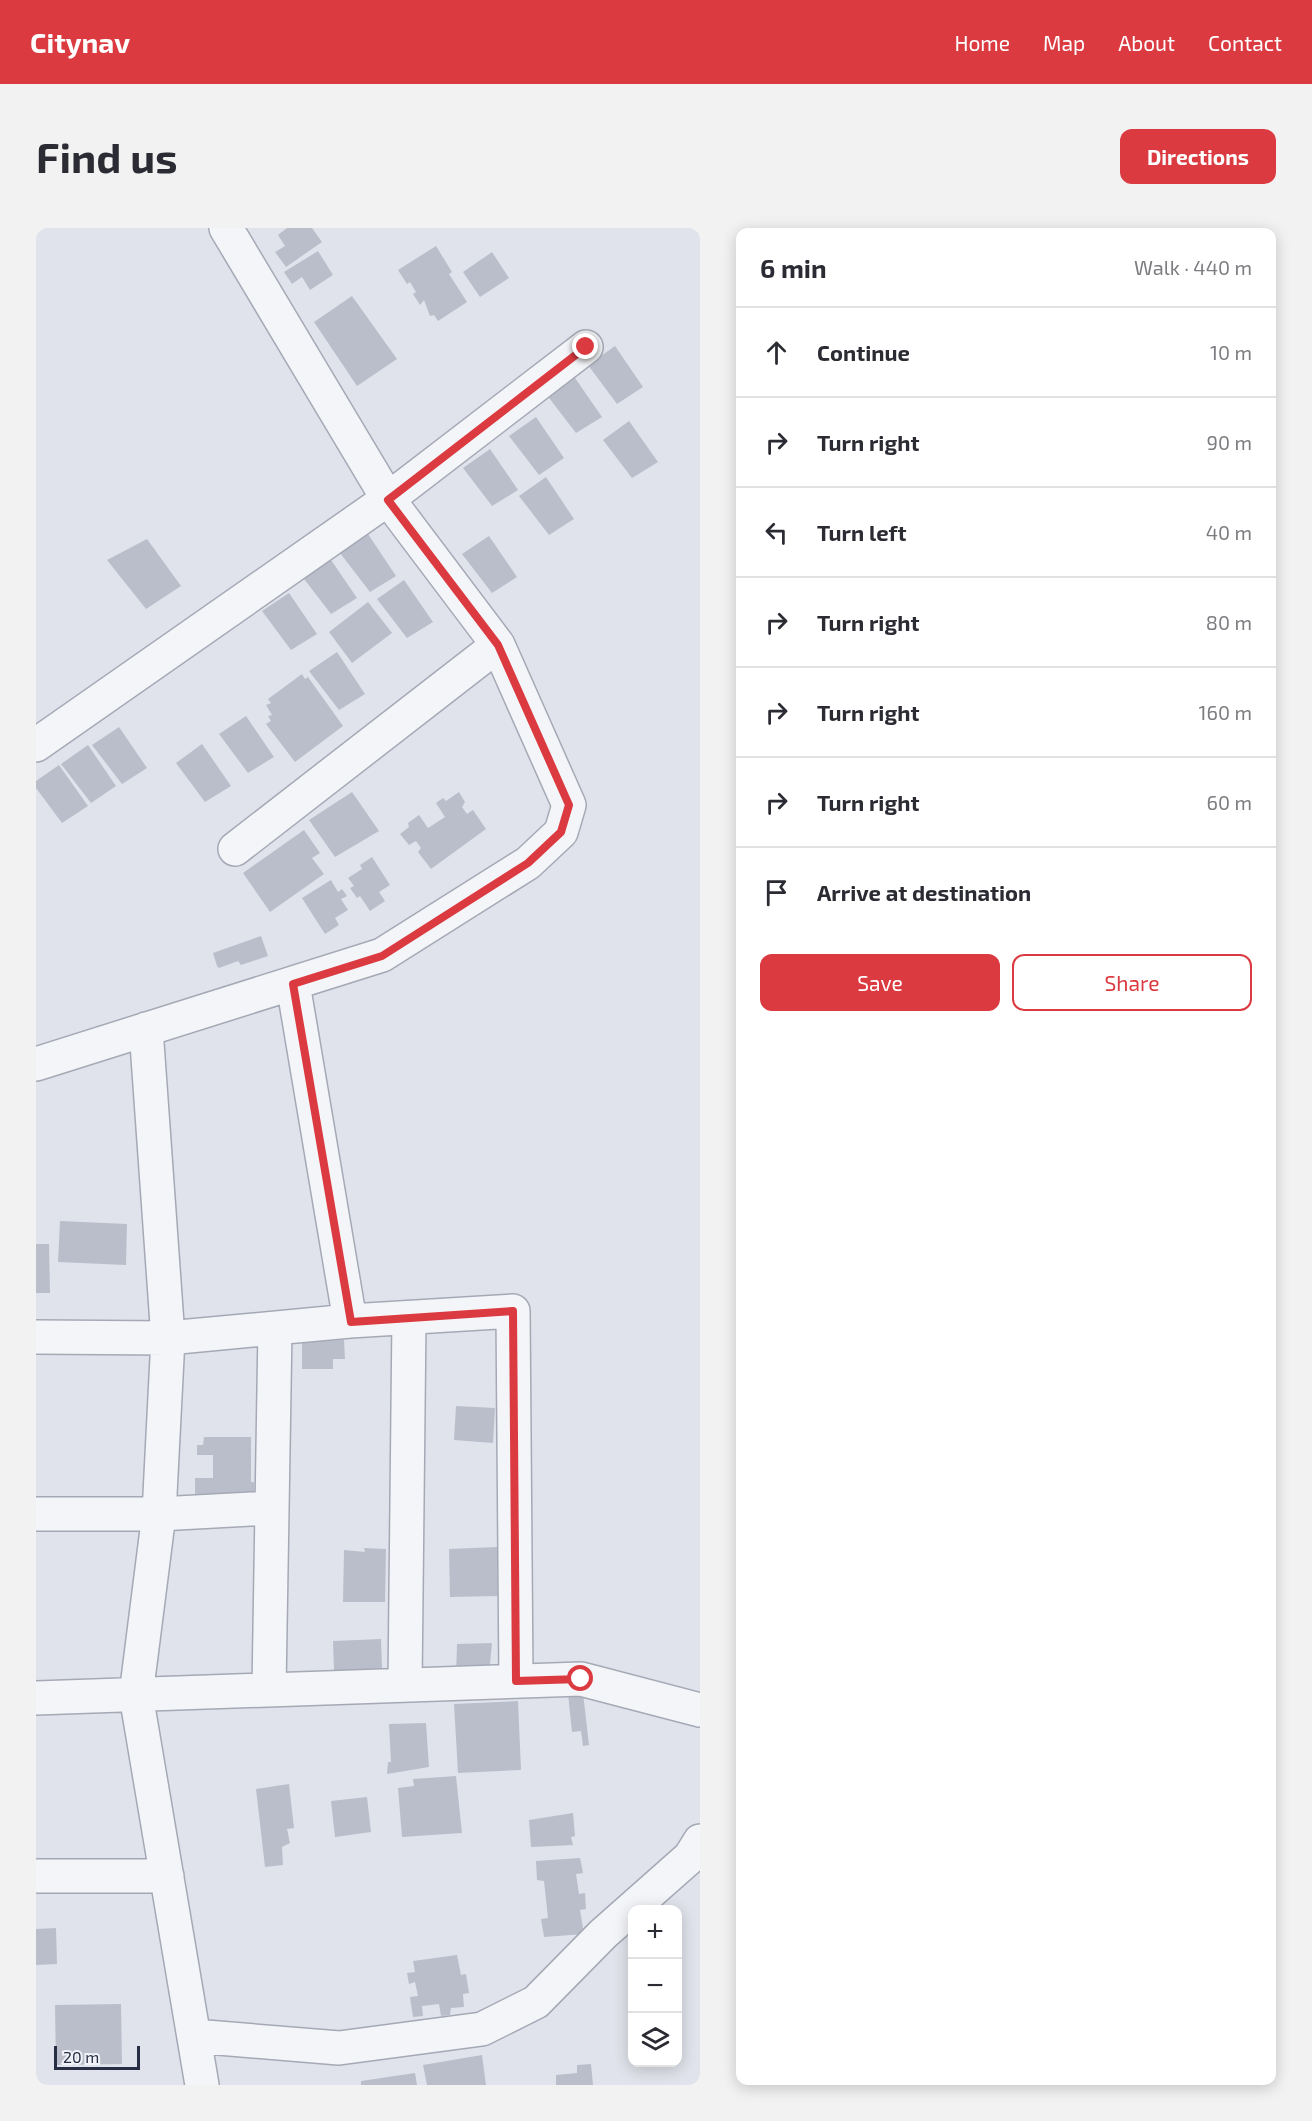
<!DOCTYPE html>
<html lang="en">
<head>
<meta charset="utf-8">
<style>
	:root { --surface:#fff; --page:#f2f2f3; --text:#2b2b33; --muted:#7c7c81; --line:#e1e1e2; --accent:#db3a40 }
	body { margin:0; font-family:"Exo 2",sans-serif; background:var(--page); color:var(--text) }
	.controls { position:absolute; right:18px; bottom:18px; display:grid; overflow:hidden; border-radius:12px; box-shadow:0 3px 15px #0003 }
	.controls button { width:54px; height:54px; display:grid; place-items:center; padding:0; border:0; border-bottom:2px solid var(--line); background:var(--surface); color:var(--text); font:30px sans-serif }
	.scale { position:absolute; left:18px; bottom:15px; width:86px; box-sizing:border-box; padding-left:6px; border:3px solid #272e44; border-top:0; font-size:16px; line-height:21px; white-space:nowrap; color:#272e44; -webkit-text-stroke:4px #f0f2f8; paint-order:stroke }
	.stop { position:absolute; width:18px; height:18px; margin:-14px; border:4px solid #db3a40; border-radius:50%; background:#fff }
	.stop.end { background:#db3a40; border-color:#fff; box-shadow:0 2px 6px #0008 }
	.list { margin:0; padding:0; list-style:none }
	h2 { display:flex; justify-content:space-between; align-items:center; height:78px; margin:0; padding:0 24px; font-size:26px }
	h2 small { font-size:20px; font-weight:400; color:var(--muted) }
	.list li { display:grid; grid-template-columns:39px 1fr auto; gap:18px; align-items:center; box-sizing:border-box; height:90px; padding:0 24px; border-top:2px solid var(--line) }
	.list b { display:block; font-size:22px; white-space:nowrap }
	.list em { font-size:20px; font-style:normal; color:var(--muted) }
	.actions { display:flex; gap:12px; padding:18px 24px }
	.actions a { flex:1; padding:14px 0; border:2px solid var(--accent); border-radius:12px; text-align:center; font-size:21px; color:var(--accent) }
	.actions .main { background:var(--accent); color:#fff }
	.icon { flex:none; width:33px; height:33px; fill:none; stroke:currentColor; stroke-width:2; stroke-linecap:round; stroke-linejoin:round }
	.map { position:relative; flex:none; width:664px; height:1857px; overflow:hidden; border-radius:12px }
	header { display:flex; align-items:center; gap:36px; box-sizing:border-box; height:84px; padding:0 30px; background:var(--accent); color:#fff }
	header strong { font-size:28px }
	nav { display:flex; gap:33px; margin-inline-start:auto; font-size:21px }
	.intro { display:flex; align-items:center; justify-content:space-between; box-sizing:border-box; height:144px; padding:0 36px }
	h1 { margin:0; font-size:42px }
	.button { padding:15px 27px; border-radius:12px; background:var(--accent); color:#fff; font-size:21px; font-weight:700 }
	main { display:flex; gap:36px; padding:0 36px }
	aside { flex:1; background:var(--surface); border-radius:12px; box-shadow:0 3px 15px #0003 }
	.map>svg:first-child { display:block }
	.building { fill:#babecb }
	.lines { fill:none; stroke-linecap:round; stroke-linejoin:round }
	.minor-casing { stroke:#a5a9b6; stroke-width:36 }
	.minor { stroke:#f4f5f8; stroke-width:33 }
	.route { stroke:#db3a40; stroke-width:8 }
</style>
</head>
<body>
<header>
<strong>Citynav</strong>
<nav><a>Home</a><a>Map</a><a>About</a><a>Contact</a></nav>
</header>
<div class="intro"><h1>Find us</h1><a class="button">Directions</a></div>
<main>
<div class="map">
<svg width="664" height="1857" viewBox="0 0 664 1857">
	<rect width="100%" height="100%" fill="#e0e3eb"/>
	<path class="building" d="M251,0h25l10,14 -36,25 -11,-15 10,-6 -7,-11z
		M400,18l16,26 -3,2 18,28 -29,19 -4,-6 -4,1 -6,-16 -4,5 -7,-11 3,-2 -6,-10 -3,2 -9,-14z
		M282,23l15,24 -23,15 -8,-13 -10,7 -8,-12z
		M456,24l17,26 -29,19 -17,-25z
		M316,68l45,63 -40,27 -43,-64z
		M579,118l28,41 -26,17 -29,-39z
		M537,147l29,42 -26,16 -30,-39z
		M500,189l28,41 -25,17 -30,-39z
		M593,193l29,41 -26,16 -29,-38z
		M454,221l28,41 -26,16 -29,-38z
		M510,249l28,42 -25,16 -30,-39z
		M332,306l28,42 -26,16 -30,-39z
		M453,308l28,41 -25,16 -30,-39z
		M111,311l34,47 -35,23 -39,-49z
		M293,329l28,41 -26,16 -30,-39z
		M368,352l29,42 -26,16 -30,-39z
		M253,365l28,41 -26,16 -29,-39z
		M332,374l24,31 -40,30 -23,-31z
		M301,424l28,42 -26,16 -30,-39z
		M266,446l3,5 3,-2 35,49 -48,36 -29,-38 5,-3 -3,-5 4,-1 -6,-10 5,-2 -3,-4z
		M210,488l28,41 -26,16 -29,-39z
		M83,499l28,41 -25,16 -30,-39z
		M166,516l29,42 -26,16 -29,-39z
		M52,517l28,41 -25,17 -30,-39z
		M23,537l29,41 -26,17 -26,-35v-7z
		M316,564l27,39 -44,26 -26,-37z
		M423,564l6,10 -3,5 5,7 6,-4 13,19 -55,40 -13,-17 3,-4 -5,-7 -7,4 -9,-11 9,-7 -1,-4 11,-8 9,13 17,-11 -9,-14 7,-5 3,3z
		M268,602l16,23 -8,5 12,16 -54,38 -27,-39z
		M336,629l18,28 -11,7 6,9 -15,10 -10,-15 -3,2 -7,-10 4,-2 -6,-8 14,-9 -2,-4z
		M295,652l7,12 4,-3 5,7 -6,3 7,11 -13,8 4,7 -14,9 -23,-36z
		M225,708l7,20 -27,9 -3,-4 -19,7 -2,-2 -4,-13z
		M24,993l67,3 -1,41 -68,-3z
		M0,1016h13l1,49h-14z
		M308,1112l1,19h-12v10h-31v-28z
		M420,1178l39,2 -2,35 -39,-3z
		M168,1209h47v45h3v14h-59v-18h18v-23h-16v-10h6z
		M461,1319l1,49 -48,1 -1,-48z
		M328,1320l22,1 -1,53h-42l1,-52 21,2z
		M345,1411l1,30 -48,2 -1,-30z
		M456,1415l-3,32 -33,1 1,-32z
		M547,1465l6,52 -6,1 -2,-15 -9,1 -4,-38z
		M482,1473l3,69 -63,3 -4,-69z
		M390,1495l3,44 -42,7 1,-12h3l-2,-38z
		M420,1548l6,57 -60,4 -4,-49 16,-2 -1,-7z
		M253,1556l5,44 -7,1 3,14 -8,4 1,18 -18,2 -9,-78z
		M331,1569l4,35 -36,5 -4,-36z
		M537,1585l2,23 -4,1 2,8 -42,2 -2,-27z
		M544,1630l3,15 -7,1 3,20 6,-1 1,16 -6,1 4,24 -40,3 -3,-18 7,-1 -4,-37 -7,-1 -1,-19z
		M20,1700l1,36 -21,1v-36z
		M421,1727l4,20 5,-1 3,19 -6,1 1,13 -13,1 -1,7 -9,1 -2,-12 -17,2 1,10 -10,1 -3,-20 8,-1 -3,-14 -6,2 -2,-11 8,-1 -2,-11z
		M85,1776l1,60 -66,1 -1,-60z
		M446,1827l4,30h-59l-4,-20z
		M555,1836l2,21h-37v-10l21,-2v-8z
		M379,1845l2,12h-56v-4z"/>
	<g class="lines">
		<defs>
			<path id="minor" d="M0,517l352,-246 198,-152
				M199,621l263,-204
				M257,756l57,337
				M110,801l22,309 -9,176 -23,181 66,390
				M0,836l346,-109 146,-92 33,-31 8,-27 -71,-160 -110,-146 -162,-271
				M0,1109l132,1 182,-17 163,-10 3,370
				M0,1286h123l113,-6
				M369,1457l4,-367
				M233,1461l6,-360
				M0,1470l545,-19 119,31
				M0,1648h131
				M158,1808l145,12 143,-19 54,-27 67,-68 87,-77 10,-16"/>
		</defs>
		<use href="#minor" class="minor-casing"/>
		<use href="#minor" class="minor"/>
	</g>
	<g class="lines">
		<path class="route" d="M545,1451l-65,2 -3,-370 -162,11 -58,-338 89,-28 146,-93 33,-31 8,-27 -71,-160 -110,-145 198,-153"/>
	</g>
</svg>
<div class="controls">
<button>+</button>
<button>−</button>
<button><svg class="icon" aria-label="layers" viewBox="0 0 24 24"><path d="M12 4l9 5-9 5-9-5zM3 14l9 5 9-5"/></svg></button>
</div>
<div class="scale">20 m</div>
<div class="stop" style="left:545px;top:1451px"></div>
<div class="stop end" style="left:550px;top:119px"></div>
</div>
<aside>
<h2>6 min<small>Walk · 440 m</small></h2>
<ul class="list">
<li><svg class="icon" aria-label="ahead" viewBox="0 0 24 24"><path d="M12 20V5M6 11l6-6 6 6"/></svg><div><b>Continue</b></div><em>10 m</em></li>
<li><svg class="icon" aria-label="right" viewBox="0 0 24 24"><path d="M7 20v-9h11M14 6l5 5-5 5"/></svg><div><b>Turn right</b></div><em>90 m</em></li>
<li><svg class="icon" aria-label="left" viewBox="0 0 24 24"><path d="M17 20v-9H6M10 6l-5 5 5 5"/></svg><div><b>Turn left</b></div><em>40 m</em></li>
<li><svg class="icon" aria-label="right" viewBox="0 0 24 24"><path d="M7 20v-9h11M14 6l5 5-5 5"/></svg><div><b>Turn right</b></div><em>80 m</em></li>
<li><svg class="icon" aria-label="right" viewBox="0 0 24 24"><path d="M7 20v-9h11M14 6l5 5-5 5"/></svg><div><b>Turn right</b></div><em>160 m</em></li>
<li><svg class="icon" aria-label="right" viewBox="0 0 24 24"><path d="M7 20v-9h11M14 6l5 5-5 5"/></svg><div><b>Turn right</b></div><em>60 m</em></li>
<li><svg class="icon" aria-label="arrive" viewBox="0 0 24 24"><path d="M6 21V4h12l-3 4 3 4H6"/></svg><div><b>Arrive at destination</b></div></li>
</ul>
<div class="actions"><a class="main">Save</a><a>Share</a></div>
</aside>
</main>
</body>
</html>
